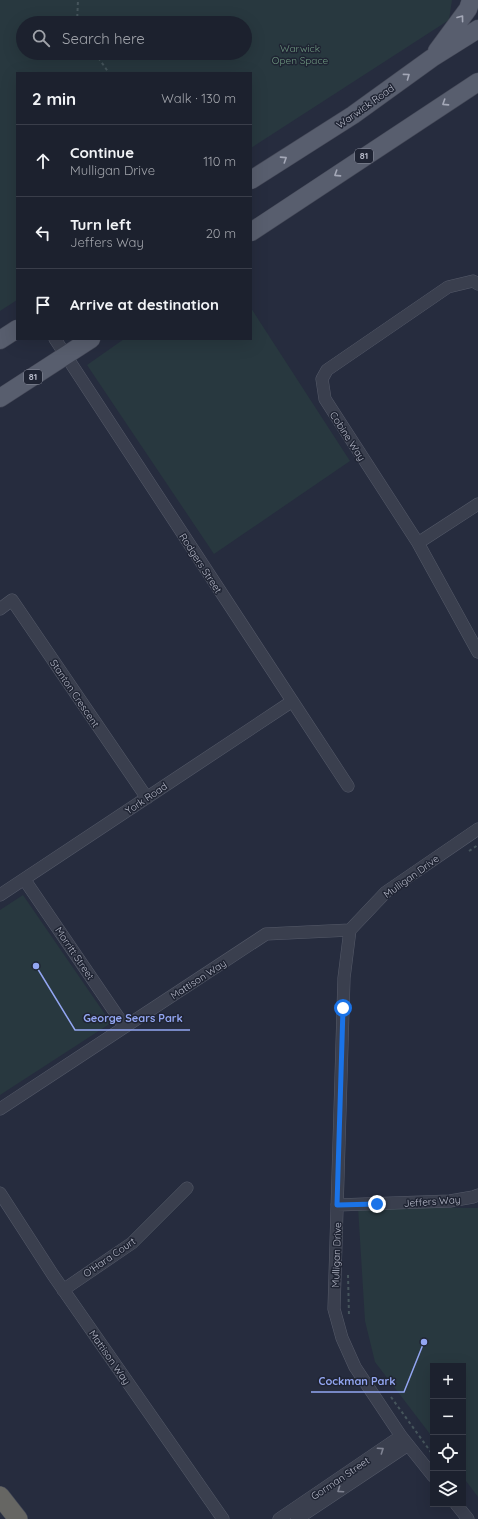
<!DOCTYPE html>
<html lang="en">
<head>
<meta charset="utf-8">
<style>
	:root { --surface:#1c212e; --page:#252936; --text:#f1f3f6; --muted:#a0a3aa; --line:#3a3e4a }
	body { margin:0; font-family:Quicksand,sans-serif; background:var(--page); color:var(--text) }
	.controls { position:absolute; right:12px; bottom:12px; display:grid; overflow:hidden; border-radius:0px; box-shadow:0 4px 16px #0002 }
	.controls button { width:36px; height:36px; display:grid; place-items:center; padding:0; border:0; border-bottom:1px solid var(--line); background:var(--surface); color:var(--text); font:20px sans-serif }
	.stop { position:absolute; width:12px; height:12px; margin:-9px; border:3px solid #1a73e8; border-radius:50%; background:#fff }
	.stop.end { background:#1a73e8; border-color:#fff; box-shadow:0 1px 4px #0008 }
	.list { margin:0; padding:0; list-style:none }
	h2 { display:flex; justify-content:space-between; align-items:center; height:52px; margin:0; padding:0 16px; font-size:17px }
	h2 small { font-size:13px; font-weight:400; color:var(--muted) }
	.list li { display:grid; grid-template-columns:26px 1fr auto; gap:12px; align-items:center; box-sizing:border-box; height:72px; padding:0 16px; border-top:1px solid var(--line) }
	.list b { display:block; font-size:15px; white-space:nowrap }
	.list p { margin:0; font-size:13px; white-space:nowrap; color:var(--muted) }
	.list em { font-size:13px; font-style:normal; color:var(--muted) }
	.icon { flex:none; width:22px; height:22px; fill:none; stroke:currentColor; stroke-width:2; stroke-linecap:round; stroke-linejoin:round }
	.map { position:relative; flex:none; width:478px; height:1519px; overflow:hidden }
	.search { position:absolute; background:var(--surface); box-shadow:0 4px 16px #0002; left:16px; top:16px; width:236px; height:44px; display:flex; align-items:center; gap:10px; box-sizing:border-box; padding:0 14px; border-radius:22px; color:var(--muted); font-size:15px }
	.panel { position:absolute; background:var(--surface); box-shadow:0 4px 16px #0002; left:16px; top:72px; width:236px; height:268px; border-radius:0px }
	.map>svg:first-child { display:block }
	.green { fill:#28383f; fill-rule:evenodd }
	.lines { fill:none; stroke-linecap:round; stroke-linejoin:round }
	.minor-casing { stroke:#555a69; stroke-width:13 }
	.primary-casing { stroke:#444857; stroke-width:19 }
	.trunk-casing { stroke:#424756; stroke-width:20 }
	.path { stroke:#46555c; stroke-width:2; stroke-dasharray:3 3; stroke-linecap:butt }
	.minor { stroke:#3a3f4e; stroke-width:12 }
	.primary { stroke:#585e6e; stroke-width:18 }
	.trunk { stroke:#666663; stroke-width:19 }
	.oneway { stroke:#a4a8b7 }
	.oneway2 { stroke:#7f8392 }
	.route { stroke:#1a73e8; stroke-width:5 }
	.labels { text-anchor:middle; stroke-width:3; stroke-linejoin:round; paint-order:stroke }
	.shield { fill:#1f2433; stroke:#898d9c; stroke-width:1 }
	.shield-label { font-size:9px; font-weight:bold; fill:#b7bac9 }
	.park-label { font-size:10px; fill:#6f9880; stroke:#1f2433 }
	.street-label { font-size:10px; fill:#b7bac9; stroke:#1f2433 }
	.leader { fill:none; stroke:#93a6f2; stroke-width:1.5 }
	.callout-dot { fill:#93a6f2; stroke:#1f2433; stroke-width:1.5 }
	.callout-label { font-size:11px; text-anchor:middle; font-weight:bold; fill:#93a6f2; stroke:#1f2433; stroke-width:3; stroke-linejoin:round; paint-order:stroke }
</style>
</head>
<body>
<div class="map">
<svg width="478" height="1519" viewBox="0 0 478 1519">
	<rect width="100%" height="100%" fill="#262c3e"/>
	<path class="green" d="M0,0h452l-3,20 -198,128v-75h-234v227l-17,11zM23,23h222v30h-222z
		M251,308l99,153 -136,93 -127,-189 37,-26h127z
		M23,895l88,128 -111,72v-185z
		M358,1207l120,1v289l-15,-20v-111h-30v72l-58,-76 -10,-41z"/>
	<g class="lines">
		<defs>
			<path id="minor" d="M478,284l-5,-3 -25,6 -121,83 -5,9 3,20 93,144 60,109
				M55,339l293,447
				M418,543l60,-39
				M0,609l12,-9 135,198
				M24,879l101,148
				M0,895l291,-193
				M0,1109l266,-175 84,-4
				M0,1193l53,82 170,244
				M337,1205l113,-4 23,-4 5,-2
				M63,1290l69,-47 55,-55
				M433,1476l-32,-40 -46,-69 -13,-29 -8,-29 10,-331 6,-48 36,-38 92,-63
				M456,1504l12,15
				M279,1519l122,-83
				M297,1519l111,-74"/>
			<path id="primary" d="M437,51l31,-42 3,-9
				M251,180l102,-65 79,-57 46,-29
				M251,232l227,-150
				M0,340l17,-11
				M0,398l91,-59"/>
			<path id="trunk" d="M0,1496l18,23"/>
		</defs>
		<use href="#minor" class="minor-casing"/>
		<use href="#primary" class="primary-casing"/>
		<use href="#trunk" class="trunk-casing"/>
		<path class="path" d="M77,23l1,-23
			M95,53l14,20
			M469,851l9,-6
			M348,1275l1,41
			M391,1397l42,58"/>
		<use href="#minor" class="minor"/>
		<use href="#primary" class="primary"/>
		<use href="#trunk" class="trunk"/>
	</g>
	<defs><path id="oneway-chevron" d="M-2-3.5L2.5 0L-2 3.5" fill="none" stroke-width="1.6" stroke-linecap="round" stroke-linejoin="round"/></defs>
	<g class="oneway">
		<use href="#oneway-chevron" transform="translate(461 18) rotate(-53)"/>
		<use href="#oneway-chevron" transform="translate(407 76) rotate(-36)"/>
		<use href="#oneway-chevron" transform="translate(445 103) rotate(147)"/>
		<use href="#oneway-chevron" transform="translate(284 159) rotate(-33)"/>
		<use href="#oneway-chevron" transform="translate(337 174) rotate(147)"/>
	</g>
	<g class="oneway2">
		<use href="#oneway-chevron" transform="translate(381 1450) rotate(-34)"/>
		<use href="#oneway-chevron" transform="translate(340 1490) rotate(146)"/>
	</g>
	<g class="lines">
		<path class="route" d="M343,1008l-6,197 40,-1"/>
	</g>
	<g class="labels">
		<g class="shield">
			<rect x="355" y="149" width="18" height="14" rx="3"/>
			<rect x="24" y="370" width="18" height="14" rx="3"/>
		</g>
		<g class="shield-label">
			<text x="364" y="159">81</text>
			<text x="33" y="380">81</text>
		</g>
		<g class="park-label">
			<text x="300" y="52">Warwick<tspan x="300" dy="12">Open Space</tspan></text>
		</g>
		<g class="street-label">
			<text transform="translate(365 106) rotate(-35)" y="4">Warwick Road</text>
			<text transform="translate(348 436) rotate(57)" y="4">Cobine Way</text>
			<text transform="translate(201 563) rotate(57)" y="4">Rodgers Street</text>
			<text transform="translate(75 693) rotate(56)" y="4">Stanton Crescent</text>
			<text transform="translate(146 798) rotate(-34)" y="4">York Road</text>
			<text transform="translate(411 876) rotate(-36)" y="4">Mulligan Drive</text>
			<text transform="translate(75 953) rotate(56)" y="4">Morritt Street</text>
			<text transform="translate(198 979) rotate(-33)" y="4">Mattison Way</text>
			<text transform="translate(432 1201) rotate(-4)" y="4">Jeffers Way</text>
			<text transform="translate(336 1255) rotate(-88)" y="4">Mulligan Drive</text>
			<text transform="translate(109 1257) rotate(-35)" y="4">O'Hara Court</text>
			<text transform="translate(110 1357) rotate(55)" y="4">Mattison Way</text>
			<text transform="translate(340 1478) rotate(-34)" y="4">Gorman Street</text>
		</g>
	</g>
	<path class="leader" d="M36 966L75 1030H190M424 1342L404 1392H311"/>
	<g class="callout-dot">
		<circle cx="36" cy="966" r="4"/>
		<circle cx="424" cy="1342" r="4"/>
	</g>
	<g class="callout-label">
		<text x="133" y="1022">George Sears Park</text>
		<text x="357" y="1385">Cockman Park</text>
	</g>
</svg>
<div class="controls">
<button>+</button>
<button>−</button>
<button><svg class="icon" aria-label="locate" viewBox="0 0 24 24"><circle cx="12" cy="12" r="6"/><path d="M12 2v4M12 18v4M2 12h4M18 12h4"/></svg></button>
<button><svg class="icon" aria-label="layers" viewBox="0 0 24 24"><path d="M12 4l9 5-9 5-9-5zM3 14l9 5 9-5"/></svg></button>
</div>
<div class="stop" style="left:343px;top:1008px"></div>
<div class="stop end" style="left:377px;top:1204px"></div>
<div class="search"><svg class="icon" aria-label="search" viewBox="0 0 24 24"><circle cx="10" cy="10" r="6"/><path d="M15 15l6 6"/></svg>Search here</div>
<section class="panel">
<h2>2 min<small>Walk · 130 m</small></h2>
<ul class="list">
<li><svg class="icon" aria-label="ahead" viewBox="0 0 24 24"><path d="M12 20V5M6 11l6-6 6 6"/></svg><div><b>Continue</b><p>Mulligan Drive</p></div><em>110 m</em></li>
<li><svg class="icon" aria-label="left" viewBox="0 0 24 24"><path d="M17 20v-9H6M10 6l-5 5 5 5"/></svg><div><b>Turn left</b><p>Jeffers Way</p></div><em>20 m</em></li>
<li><svg class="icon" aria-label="arrive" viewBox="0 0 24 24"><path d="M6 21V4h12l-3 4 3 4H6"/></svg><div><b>Arrive at destination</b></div></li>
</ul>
</section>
</div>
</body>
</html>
